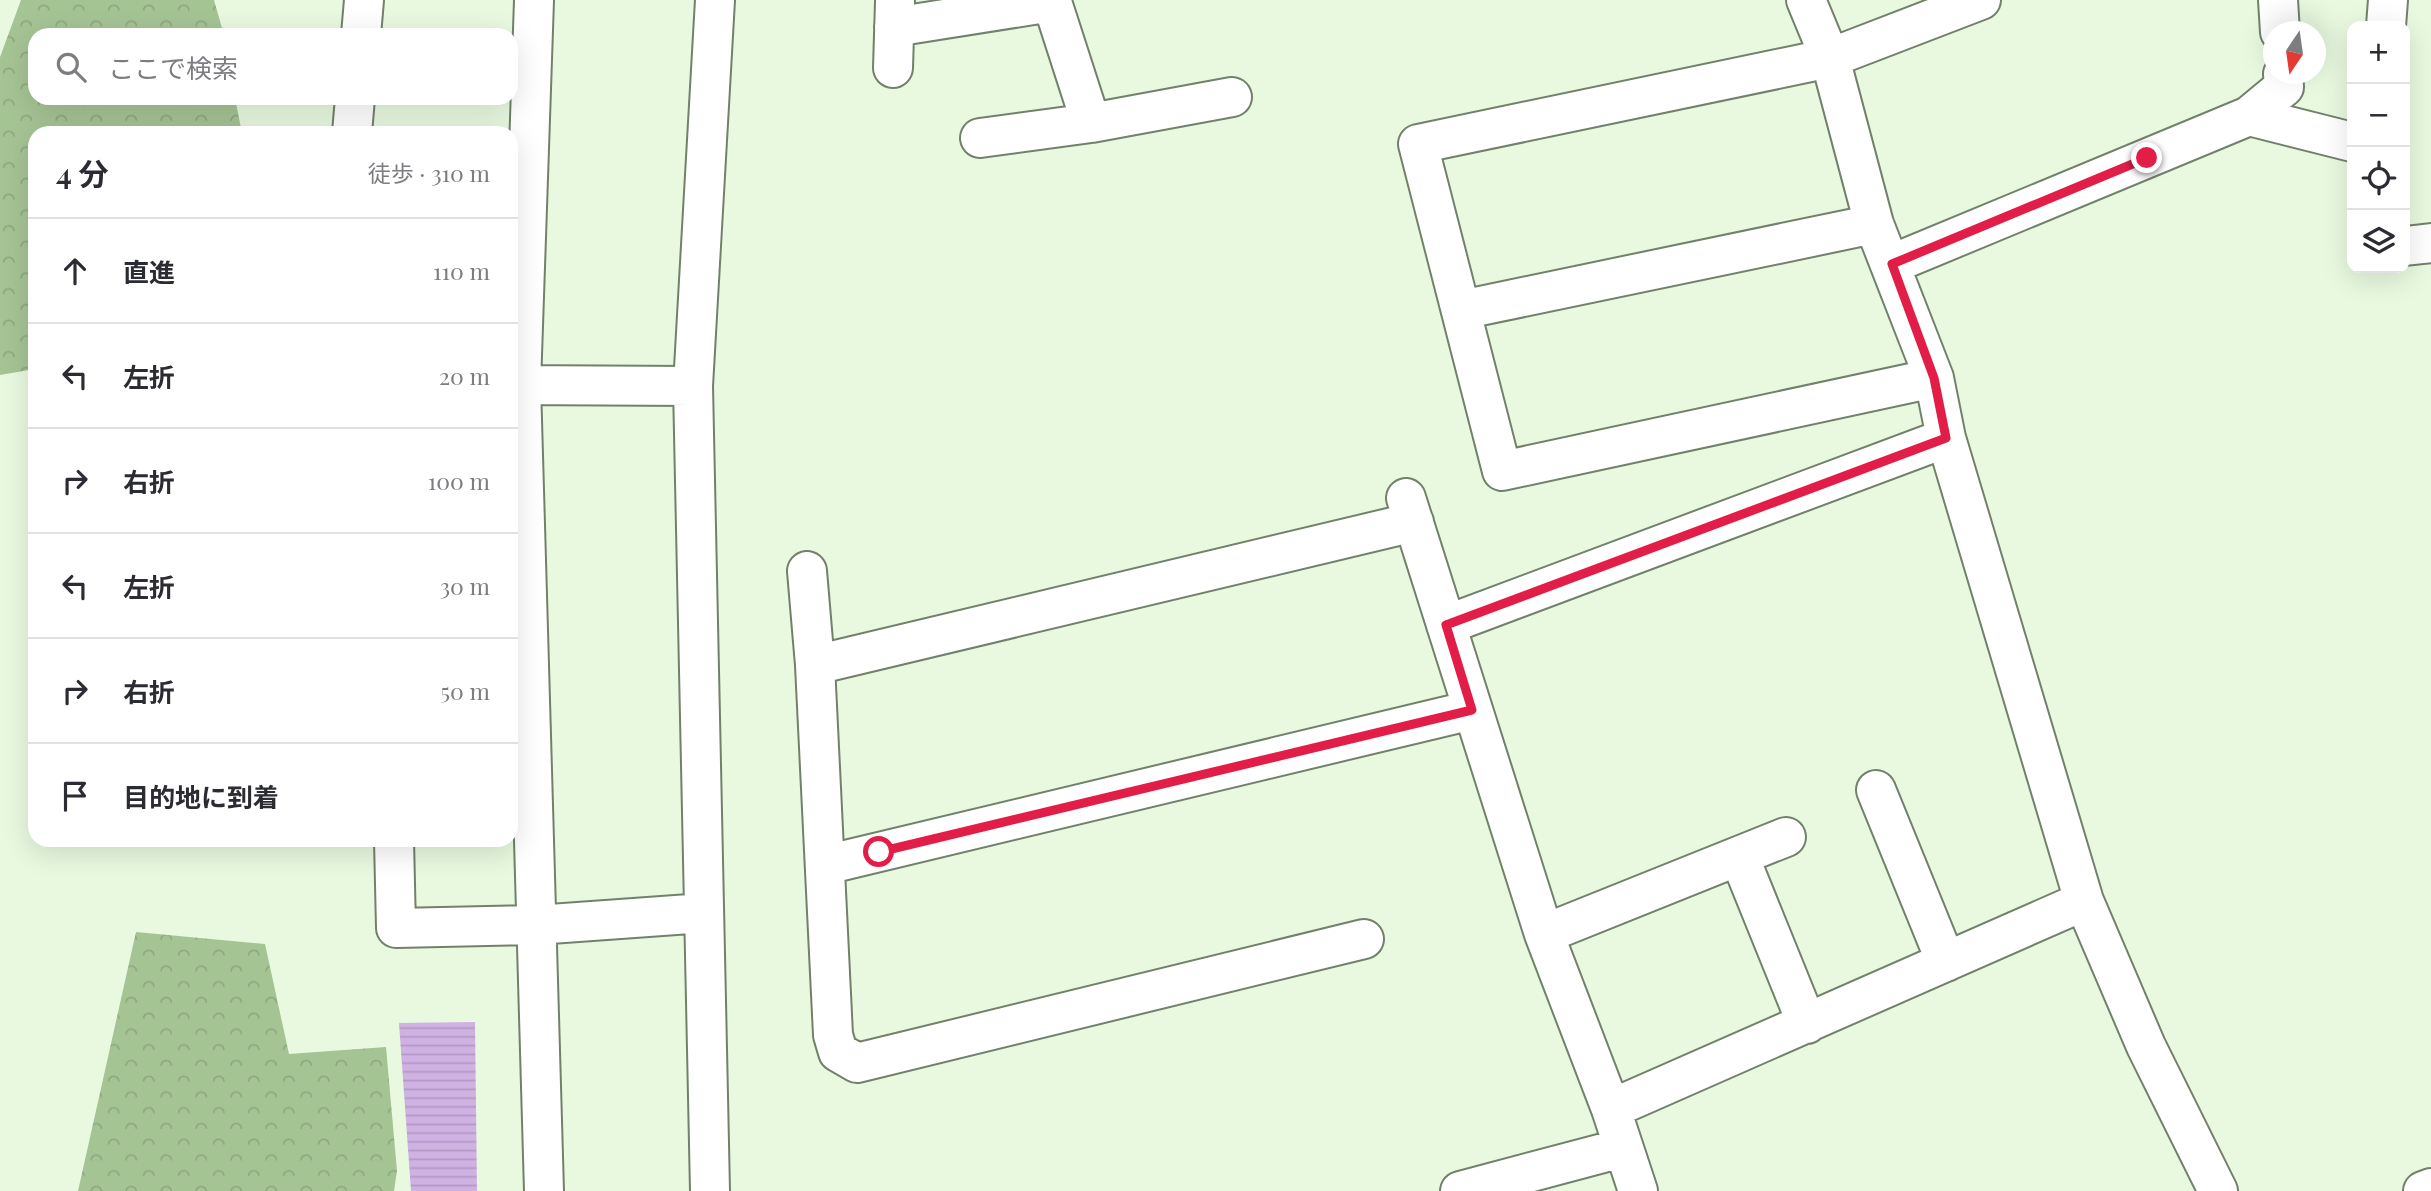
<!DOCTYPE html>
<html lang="ja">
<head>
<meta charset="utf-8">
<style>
	:root { --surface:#fff; --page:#f7f7f7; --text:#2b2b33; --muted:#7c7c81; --line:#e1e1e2 }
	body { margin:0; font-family:"Playfair Display","Noto Sans JP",serif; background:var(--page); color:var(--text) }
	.controls { position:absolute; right:21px; top:21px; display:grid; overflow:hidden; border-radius:14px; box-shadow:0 7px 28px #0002 }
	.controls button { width:63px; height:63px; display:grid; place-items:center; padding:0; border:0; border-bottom:2px solid var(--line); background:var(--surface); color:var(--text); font:35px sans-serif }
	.compass { position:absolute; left:2263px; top:21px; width:63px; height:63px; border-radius:50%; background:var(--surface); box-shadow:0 7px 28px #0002; rotate:193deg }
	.stop { position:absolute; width:21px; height:21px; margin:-16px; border:5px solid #e11d48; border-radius:50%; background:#fff }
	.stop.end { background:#e11d48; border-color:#fff; box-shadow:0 2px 7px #0008 }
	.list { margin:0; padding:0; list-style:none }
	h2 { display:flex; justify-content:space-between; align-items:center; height:91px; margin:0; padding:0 28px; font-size:30px }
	h2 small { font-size:23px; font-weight:400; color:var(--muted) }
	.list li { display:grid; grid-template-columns:46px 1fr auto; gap:21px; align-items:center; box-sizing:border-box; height:105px; padding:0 28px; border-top:2px solid var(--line) }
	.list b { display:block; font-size:26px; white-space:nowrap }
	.list em { font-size:23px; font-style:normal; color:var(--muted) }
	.icon { flex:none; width:38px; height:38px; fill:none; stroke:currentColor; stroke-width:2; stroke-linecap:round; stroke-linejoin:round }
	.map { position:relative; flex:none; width:2431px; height:1191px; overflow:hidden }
	.search { position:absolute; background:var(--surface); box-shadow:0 7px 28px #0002; left:28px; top:28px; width:490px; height:77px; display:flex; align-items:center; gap:18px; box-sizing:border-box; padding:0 24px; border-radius:21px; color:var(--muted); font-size:26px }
	.panel { position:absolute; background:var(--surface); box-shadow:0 7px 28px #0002; left:28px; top:126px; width:490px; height:721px; border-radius:21px }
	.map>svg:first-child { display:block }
	.forest { fill:url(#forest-crowns) }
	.water { fill:url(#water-rules) }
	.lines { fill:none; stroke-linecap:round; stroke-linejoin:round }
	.minor-casing { stroke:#72816b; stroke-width:42 }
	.minor { stroke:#fff; stroke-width:38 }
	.route { stroke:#e11d48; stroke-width:9 }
</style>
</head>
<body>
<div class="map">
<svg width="2431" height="1191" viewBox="0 0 2431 1191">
	<defs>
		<pattern id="forest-crowns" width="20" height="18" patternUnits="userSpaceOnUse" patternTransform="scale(1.75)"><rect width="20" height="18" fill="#a5c494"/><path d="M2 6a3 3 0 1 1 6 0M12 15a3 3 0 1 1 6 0" fill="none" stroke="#8ea87f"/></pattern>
		<pattern id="water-rules" width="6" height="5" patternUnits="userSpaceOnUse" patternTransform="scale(1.75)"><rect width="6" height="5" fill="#cfb2e3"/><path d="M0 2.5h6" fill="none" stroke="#b199c2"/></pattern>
	</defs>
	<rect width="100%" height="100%" fill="#e8f9e0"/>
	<path class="forest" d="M21,0h193l10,35h-189v63h200l7,35h-207v236l-35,6v-318z
		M136,932l129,12 24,110 97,-7 11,124 -3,20h-316z"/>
	<path class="water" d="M475,1022l2,169h-66l-12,-168z"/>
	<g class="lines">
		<defs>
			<path id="minor" d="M534,0l-13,385 23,806
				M1806,0l24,58 44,166 60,154 12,60 138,463 62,145 72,145
				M2278,0l2,32
				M2386,26l2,-26
				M894,27l158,-25 39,121
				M361,35l3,-35
				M893,68l2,-66
				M2249,116l103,26
				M352,133l3,-35
				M980,138l111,-15 141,-26
				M2405,246l26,-3
				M1892,264l357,-148 35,-29 -1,-13
				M1461,310l413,-86
				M1934,378l-432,93 -84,-327 412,-86 151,-58
				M511,385l182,1
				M1406,498l138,436 67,175 27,82
				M807,571l8,94 18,370 5,17 19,11 507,-124
				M1446,625l500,-187
				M815,665l599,-143
				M1876,790l70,172
				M394,840l2,88 140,-3 168,-12
				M1739,856l68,168
				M825,865l647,-155
				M1544,934l242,-97
				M1611,1109l473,-208
				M710,1191l-17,-805 22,-386
				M1460,1191l162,-43
				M2423,1191l8,-3"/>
		</defs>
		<use href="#minor" class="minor-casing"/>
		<use href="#minor" class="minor"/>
	</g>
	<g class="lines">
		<path class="route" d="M879,852l593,-142 -26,-85 500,-187 -12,-60 -42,-114 255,-106"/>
	</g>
</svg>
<div class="controls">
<button>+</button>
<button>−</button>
<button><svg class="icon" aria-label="locate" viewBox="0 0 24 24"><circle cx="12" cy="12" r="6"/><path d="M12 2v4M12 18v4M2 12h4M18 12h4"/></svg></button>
<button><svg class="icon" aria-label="layers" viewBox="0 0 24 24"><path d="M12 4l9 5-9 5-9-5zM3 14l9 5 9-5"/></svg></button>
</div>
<svg class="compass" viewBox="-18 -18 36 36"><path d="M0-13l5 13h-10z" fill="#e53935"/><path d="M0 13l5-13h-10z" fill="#7c7c81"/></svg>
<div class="stop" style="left:879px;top:852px"></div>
<div class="stop end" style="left:2147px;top:158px"></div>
<div class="search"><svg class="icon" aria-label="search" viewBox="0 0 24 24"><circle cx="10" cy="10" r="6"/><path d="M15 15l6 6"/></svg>ここで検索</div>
<section class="panel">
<h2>4 分<small>徒歩 · 310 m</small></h2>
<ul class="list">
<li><svg class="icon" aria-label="ahead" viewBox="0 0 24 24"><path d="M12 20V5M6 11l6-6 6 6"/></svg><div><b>直進</b></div><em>110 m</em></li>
<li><svg class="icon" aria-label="left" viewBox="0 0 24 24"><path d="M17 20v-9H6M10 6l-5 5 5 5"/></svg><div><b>左折</b></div><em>20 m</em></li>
<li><svg class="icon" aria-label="right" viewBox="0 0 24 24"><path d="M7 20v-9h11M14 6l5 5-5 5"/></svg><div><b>右折</b></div><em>100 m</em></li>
<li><svg class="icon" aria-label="left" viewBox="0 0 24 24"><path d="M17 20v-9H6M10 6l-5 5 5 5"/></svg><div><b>左折</b></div><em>30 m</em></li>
<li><svg class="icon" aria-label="right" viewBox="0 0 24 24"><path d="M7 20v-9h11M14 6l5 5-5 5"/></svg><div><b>右折</b></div><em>50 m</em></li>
<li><svg class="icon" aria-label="arrive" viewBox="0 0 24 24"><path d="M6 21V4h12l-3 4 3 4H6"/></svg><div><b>目的地に到着</b></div></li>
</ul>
</section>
</div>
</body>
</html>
